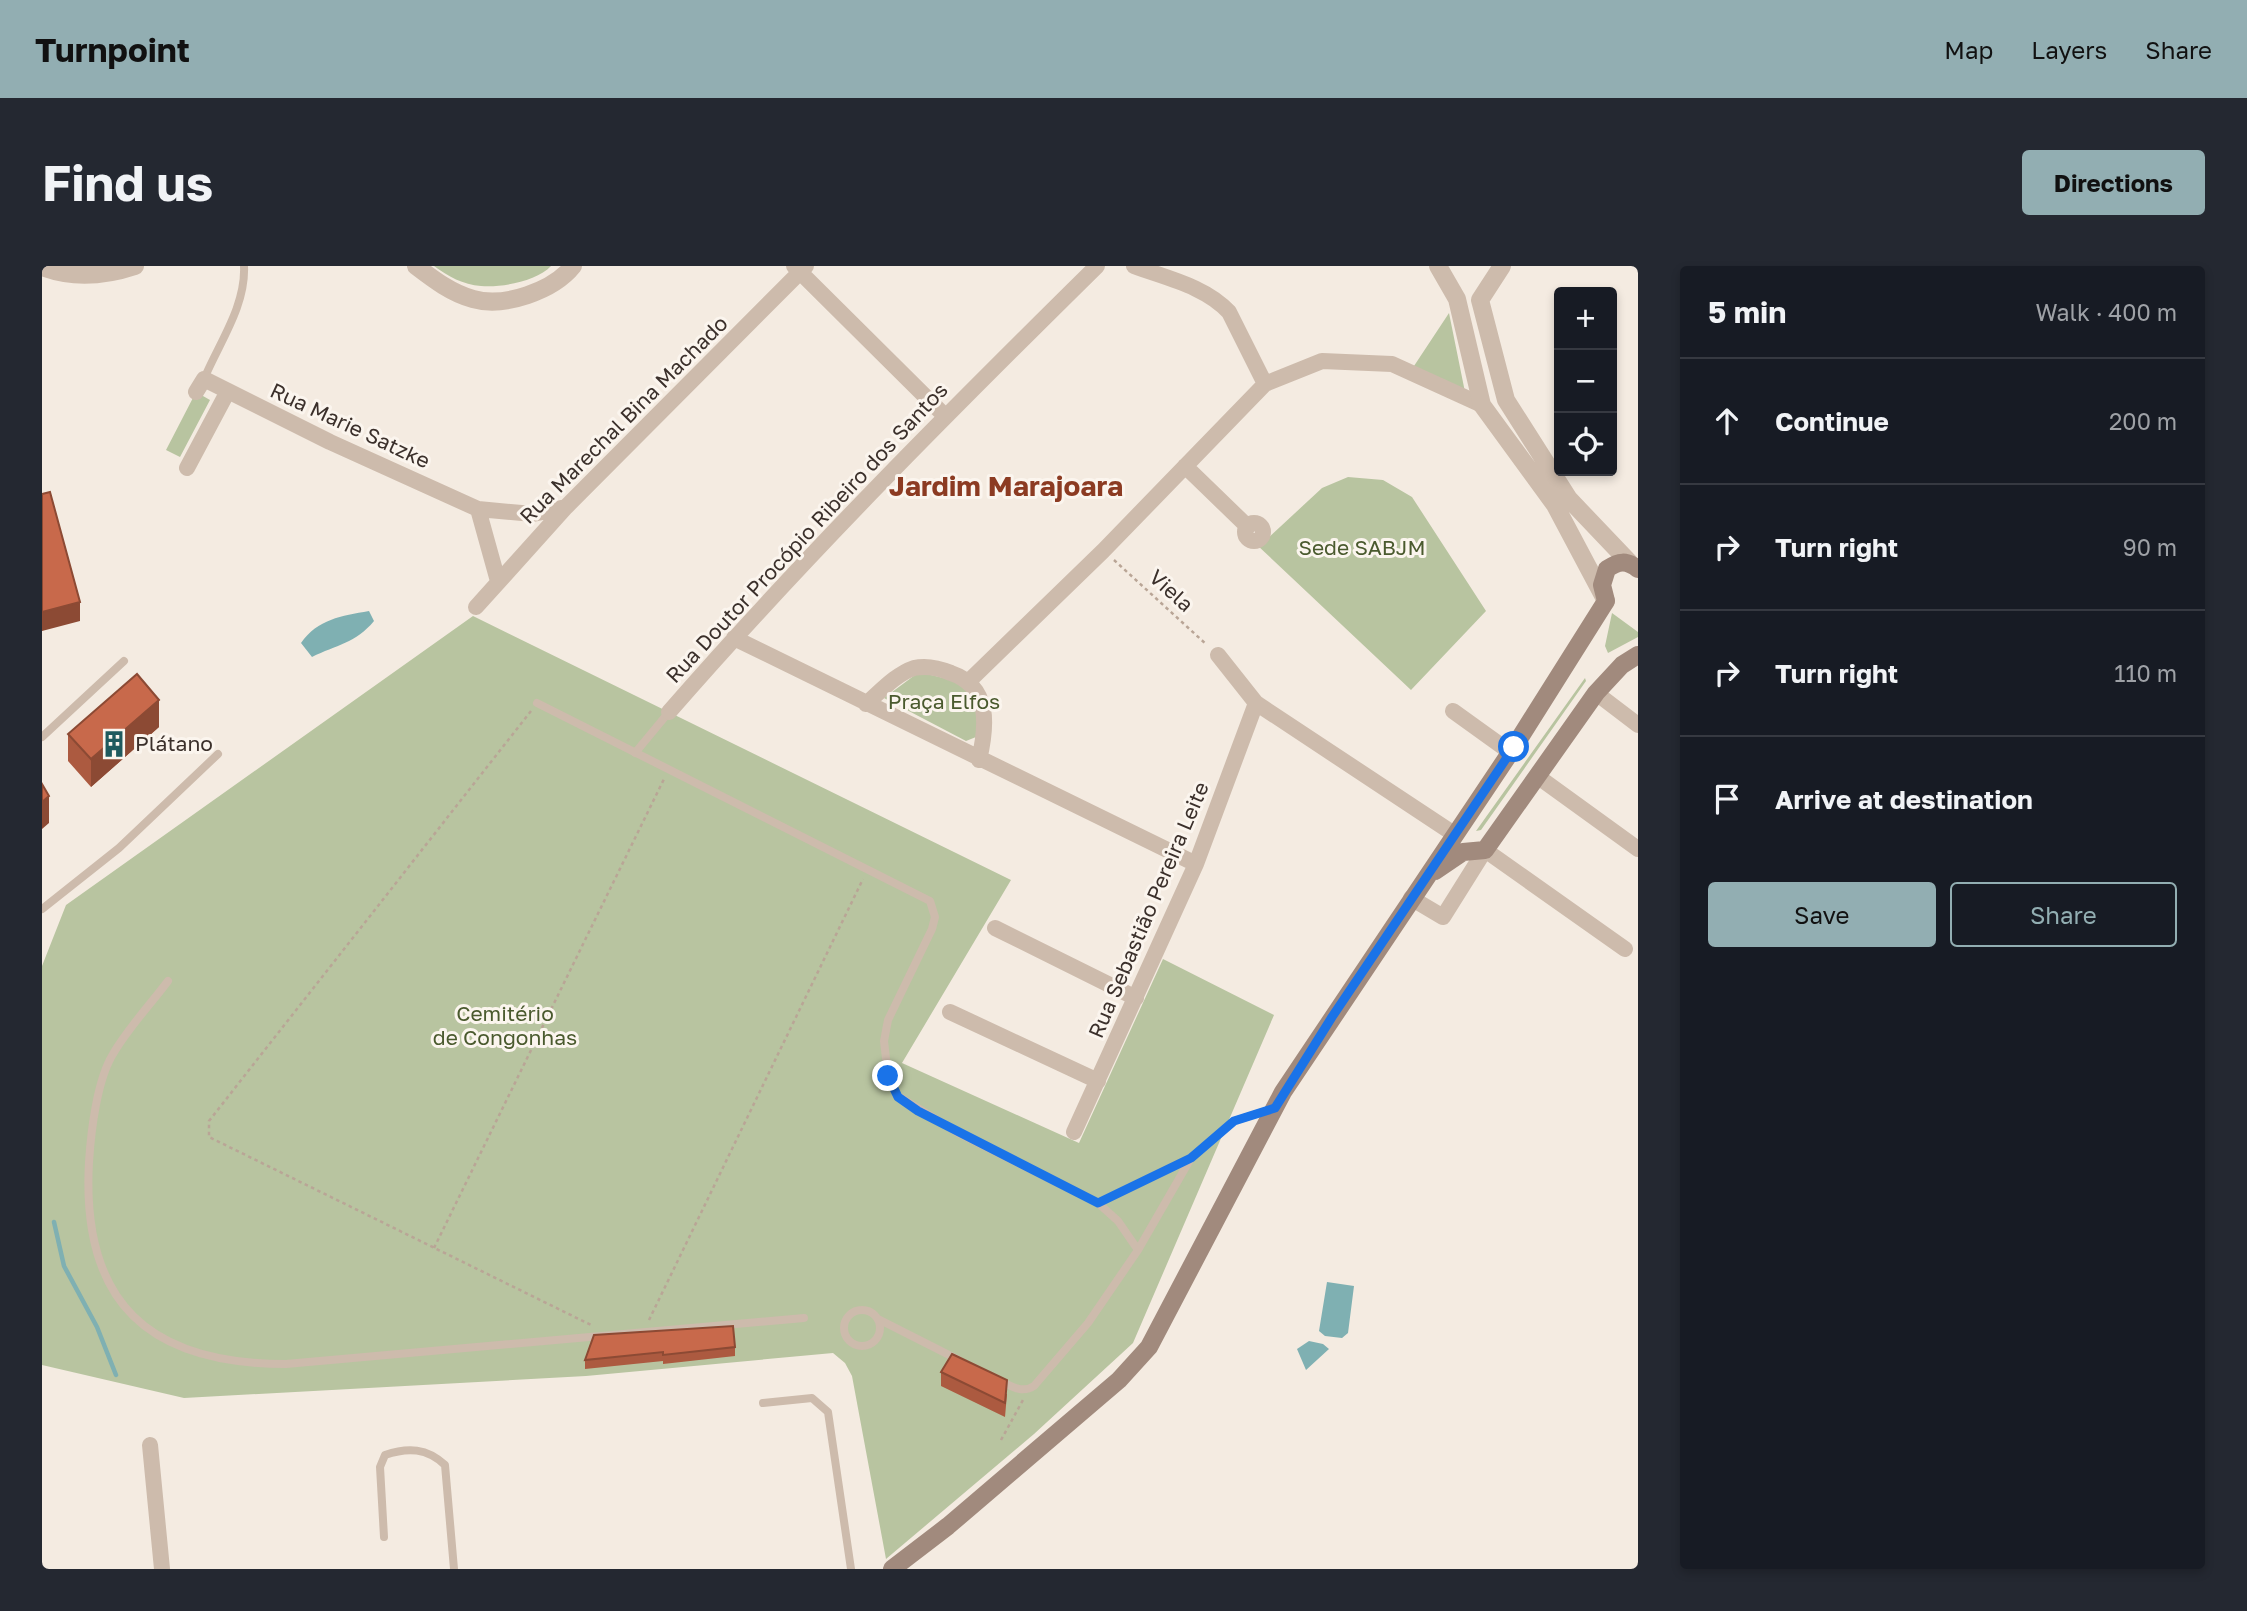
<!DOCTYPE html>
<html lang="en">
<head>
<meta charset="utf-8">
<style>
	:root { --surface:#171b24; --page:#242831; --text:#f1f3f6; --muted:#9ea1a6; --line:#363941; --accent:#92aeb2 }
	body { margin:0; font-family:"Golos Text",sans-serif; background:var(--page); color:var(--text) }
	.controls { position:absolute; right:21px; top:21px; display:grid; overflow:hidden; border-radius:7px; box-shadow:0 4px 10px #0003 }
	.controls button { width:63px; height:63px; display:grid; place-items:center; padding:0; border:0; border-bottom:2px solid var(--line); background:var(--surface); color:var(--text); font:35px sans-serif }
	.stop { position:absolute; width:21px; height:21px; margin:-16px; border:5px solid #1a73e8; border-radius:50%; background:#fff }
	.stop.end { background:#1a73e8; border-color:#fff; box-shadow:0 2px 7px #0008 }
	.list { margin:0; padding:0; list-style:none }
	h2 { display:flex; justify-content:space-between; align-items:center; height:91px; margin:0; padding:0 28px; font-size:30px }
	h2 small { font-size:23px; font-weight:400; color:var(--muted) }
	.list li { display:grid; grid-template-columns:46px 1fr auto; gap:21px; align-items:center; box-sizing:border-box; height:126px; padding:0 28px; border-top:2px solid var(--line) }
	.list b { display:block; font-size:26px; white-space:nowrap }
	.list em { font-size:23px; font-style:normal; color:var(--muted) }
	.actions { display:flex; gap:14px; padding:21px 28px }
	.actions a { flex:1; padding:16px 0; border:2px solid var(--accent); border-radius:7px; text-align:center; font-size:24px; color:var(--accent) }
	.actions .main { background:var(--accent); color:#111 }
	.icon { flex:none; width:38px; height:38px; fill:none; stroke:currentColor; stroke-width:2; stroke-linecap:round; stroke-linejoin:round }
	.map { position:relative; flex:none; width:1596px; height:1303px; overflow:hidden; border-radius:7px }
	header { display:flex; align-items:center; gap:42px; box-sizing:border-box; height:98px; padding:0 35px; background:var(--accent); color:#111 }
	header strong { font-size:33px }
	nav { display:flex; gap:38px; margin-inline-start:auto; font-size:24px }
	.intro { display:flex; align-items:center; justify-content:space-between; box-sizing:border-box; height:168px; padding:0 42px }
	h1 { margin:0; font-size:49px }
	.button { padding:18px 32px; border-radius:7px; background:var(--accent); color:#111; font-size:24px; font-weight:700 }
	main { display:flex; gap:42px; padding:0 42px }
	aside { flex:1; background:var(--surface); border-radius:7px; box-shadow:0 4px 10px #0003 }
	.map>svg:first-child { display:block }
	.green { fill:#b8c4a0 }
	.water { fill:#7fb0b2 }
	.lines { fill:none; stroke-linecap:round; stroke-linejoin:round }
	.stream { stroke:#7fb0b2; stroke-width:4.5 }
	.path { stroke:#b9a596; stroke-width:2.5; stroke-dasharray:3.5 3.5; stroke-linecap:butt }
	.service { stroke:#cdbbac; stroke-width:8 }
	.minor { stroke:#cdbbac; stroke-width:16 }
	.tertiary { stroke:#cdbbac; stroke-width:18 }
	.secondary { stroke:#a18a7d; stroke-width:18 }
	.wall { fill:#ac5a40 }
	.shaded-wall { fill:#8c4a34 }
	.building { fill:#c8694b; stroke:#8c4a34; stroke-width:2 }
	.route { stroke:#1a73e8; stroke-width:9 }
	.labels { text-anchor:middle; stroke-width:6; stroke-linejoin:round; paint-order:stroke }
	.street-label { font-size:21px; fill:#3b302b; stroke:#fbf5ee }
	.park-label { font-size:21px; fill:#4a5a2e; stroke:#fbf5ee }
	.poi-label { font-size:21px; fill:#3b302b; stroke:#fbf5ee; text-anchor:start }
	.district-label { font-size:28px; font-weight:bold; fill:#8c3b22; stroke:#fbf5ee }
</style>
</head>
<body>
<header>
<strong>Turnpoint</strong>
<nav><a>Map</a><a>Layers</a><a>Share</a></nav>
</header>
<div class="intro"><h1>Find us</h1><a class="button">Directions</a></div>
<main>
<div class="map">
<svg width="1596" height="1303" viewBox="0 0 1596 1303">
	<rect width="100%" height="100%" fill="#f4ebe1"/>
	<path class="green" d="M392,0h117c-14,15 -50,22 -70,20 -18,-1 -33,-10 -47,-20z
		M1407,47l16,79 -53,-23z
		M154,126l14,8 -30,57 -14,-7z
		M1306,211l35,3 29,17 74,114 -75,79 -154,-145 9,-5 56,-52z
		M1570,347l26,19v5l-30,16 -3,-7z
		M431,350l538,264 -109,183 177,80 84,-184 111,56 -141,328 -99,91 -148,125 -34,-183 -7,-13 -12,-10 -247,23 -402,22 -142,-33v-399l24,-61z
		M877,406l41,10 20,26 -4,29 -10,4 -82,-43z
		M1543,412l1,3 -105,149 -5,1z"/>
	<path class="water" d="M327,345l5,10c-18,22 -38,24 -62,36l-11,-14c17,-24 40,-27 68,-32z
		M1285,1016l27,4 -6,47 -6,5 -17,-2 -6,-5z
		M1267,1075l14,3 6,5 -23,21 -9,-21z"/>
	<g class="lines">
		<path class="stream" d="M12,956l10,44 33,61 19,48"/>
		<path class="path" d="M1220,271l4,3
			M1072,294l93,85
			M489,445l-322,410v16l382,188
			M392,982l230,-469
			M607,1054l214,-441
			M959,1174l22,-40"/>
		<path class="service" d="M162,113c15,-36 42,-73 40,-113
			M495,437l393,198 5,16 -3,12 -44,91 -4,21 4,35 10,20 62,38 138,69 20,18 20,29 -50,73 -54,63c-12,8 -23,0 -35,-6
			M0,471l82,-76
			M593,487l34,-41
			M0,643l77,-61 99,-94
			M126,715c-18,24 -40,47 -55,73 -16,26 -22,77 -24,108 -8,142 61,202 197,202l518,-46
			M1056,937l93,-45 43,-37 38,-12
			M1096,984l53,-92
			M802 1062a18 18 0 1 1 36 0a18 18 0 1 1-36 0Z
			M836,1053l81,41
			M721,1137l49,-5 16,14 23,157
			M342,1271l-4,-70 5,-12c23,-8 42,-7 60,10l9,104"/>
		<path class="minor" d="M752,0l151,150
			M1092,0c32,12 71,20 95,46l36,72
			M154,126l8,-13 126,63 148,67 55,5 33,-7
			M1143,200l63,61
			M145,202l41,-77
			M436,243l20,72
			M1203 266a9 9 0 1 1 18 0a9 9 0 1 1-18 0Z
			M434,341l90,-100 240,-241
			M692,372l462,226
			M1176,389l38,48 198,131
			M927,415l134,-130 162,-167 57,-23 70,3 90,41
			M1554,427l42,32
			M824,438c14,-12 30,-30 48,-36 13,-3 25,0 37,5 40,14 36,53 28,87
			M1411,445l57,41
			M627,446c135,-155 281,-301 428,-446
			M1495,510l101,73
			M1369,632l32,19 42,-67 140,99
			M953,662l141,70
			M908,746l148,69
			M1032,866l122,-268 60,-161
			M108,1179l12,124"/>
		<path class="tertiary" d="M374,0c17,13 35,27 57,33 31,9 80,-8 100,-33
			M1396,0l19,33 25,106 73,100 51,96
			M1460,0l-22,34 26,100 63,99 60,63
			M0,1c31,12 63,9 93,-1"/>
		<path class="secondary" d="M1443,584l111,-157 26,-28 16,-10
			M1393,605l28,-19 22,-2
			M850,1303l56,-43 171,-146 30,-33 134,-255 231,-345 92,-146 -4,-16 5,-16c12,-8 19,-9 31,0"/>
	</g>
	<path class="wall" d="M117,461l-68,60 -23,-26v-27z
		M552,1069l141,12v9l-72,8v-3l-78,8v-9z
		M899,1106l66,22 -2,23 -64,-31z"/>
	<path class="shaded-wall" d="M38,336v19l-38,10v-19z
		M117,434v27l-68,60v-28z
		M7,530v27l-7,6v-27z"/>
	<path class="building" d="M8,226l30,110 -38,10v-118z
		M95,408l22,26 -68,59 -23,-25z
		M0,518l7,12 -7,6z
		M691,1060l2,21 -72,8v-3l-78,8 9,-25z
		M910,1088l55,26 -2,23 -64,-31z"/>
	<g class="lines">
		<path class="route" d="M846,810l10,21 20,14 180,92 93,-45 43,-37 41,-13 57,-91 182,-270"/>
	</g>
	<defs>
		<symbol id="building-bare" viewBox="-9 -9 18 18"><path d="M-4-6H4V6H1V3H-1V6H-4ZM-2.5-4.3h1.7v1.8h-1.7ZM.8-4.3h1.7v1.8H.8ZM-2.5-1h1.7V.8h-1.7ZM.8-1h1.7V.8H.8Z" fill="#1f5a5e" stroke="#fbf5ee" stroke-width="2.5" paint-order="stroke"/></symbol>
	</defs>
	<g fill-rule="evenodd">
		<use href="#building-bare" x="53" y="459" width="38" height="38"/>
	</g>
	<g class="labels">
		<g class="street-label">
			<text transform="translate(582 154) rotate(-45)" y="7">Rua Marechal Bina Machado</text>
			<text transform="translate(308 160) rotate(25)" y="7">Rua Marie Satzke</text>
			<text transform="translate(765 267) rotate(-47)" y="7">Rua Doutor Procópio Ribeiro dos Santos</text>
			<text transform="translate(1129 325) rotate(42)" y="7">Viela</text>
			<text transform="translate(1107 644) rotate(-67)" y="7">Rua Sebastião Pereira Leite</text>
		</g>
		<g class="park-label">
			<text x="1320" y="289">Sede SABJM</text>
			<text x="902" y="443">Praça Elfos</text>
			<text x="463" y="755">Cemitério<tspan x="463" dy="24">de Congonhas</tspan></text>
		</g>
		<g class="poi-label">
			<text x="93" y="485">Plátano</text>
		</g>
		<g class="district-label">
			<text x="964" y="230">Jardim Marajoara</text>
		</g>
	</g>
</svg>
<div class="controls">
<button>+</button>
<button>−</button>
<button><svg class="icon" aria-label="locate" viewBox="0 0 24 24"><circle cx="12" cy="12" r="6"/><path d="M12 2v4M12 18v4M2 12h4M18 12h4"/></svg></button>
</div>
<div class="stop" style="left:1472px;top:481px"></div>
<div class="stop end" style="left:846px;top:810px"></div>
</div>
<aside>
<h2>5 min<small>Walk · 400 m</small></h2>
<ul class="list">
<li><svg class="icon" aria-label="ahead" viewBox="0 0 24 24"><path d="M12 20V5M6 11l6-6 6 6"/></svg><div><b>Continue</b></div><em>200 m</em></li>
<li><svg class="icon" aria-label="right" viewBox="0 0 24 24"><path d="M7 20v-9h11M14 6l5 5-5 5"/></svg><div><b>Turn right</b></div><em>90 m</em></li>
<li><svg class="icon" aria-label="right" viewBox="0 0 24 24"><path d="M7 20v-9h11M14 6l5 5-5 5"/></svg><div><b>Turn right</b></div><em>110 m</em></li>
<li><svg class="icon" aria-label="arrive" viewBox="0 0 24 24"><path d="M6 21V4h12l-3 4 3 4H6"/></svg><div><b>Arrive at destination</b></div></li>
</ul>
<div class="actions"><a class="main">Save</a><a>Share</a></div>
</aside>
</main>
</body>
</html>
